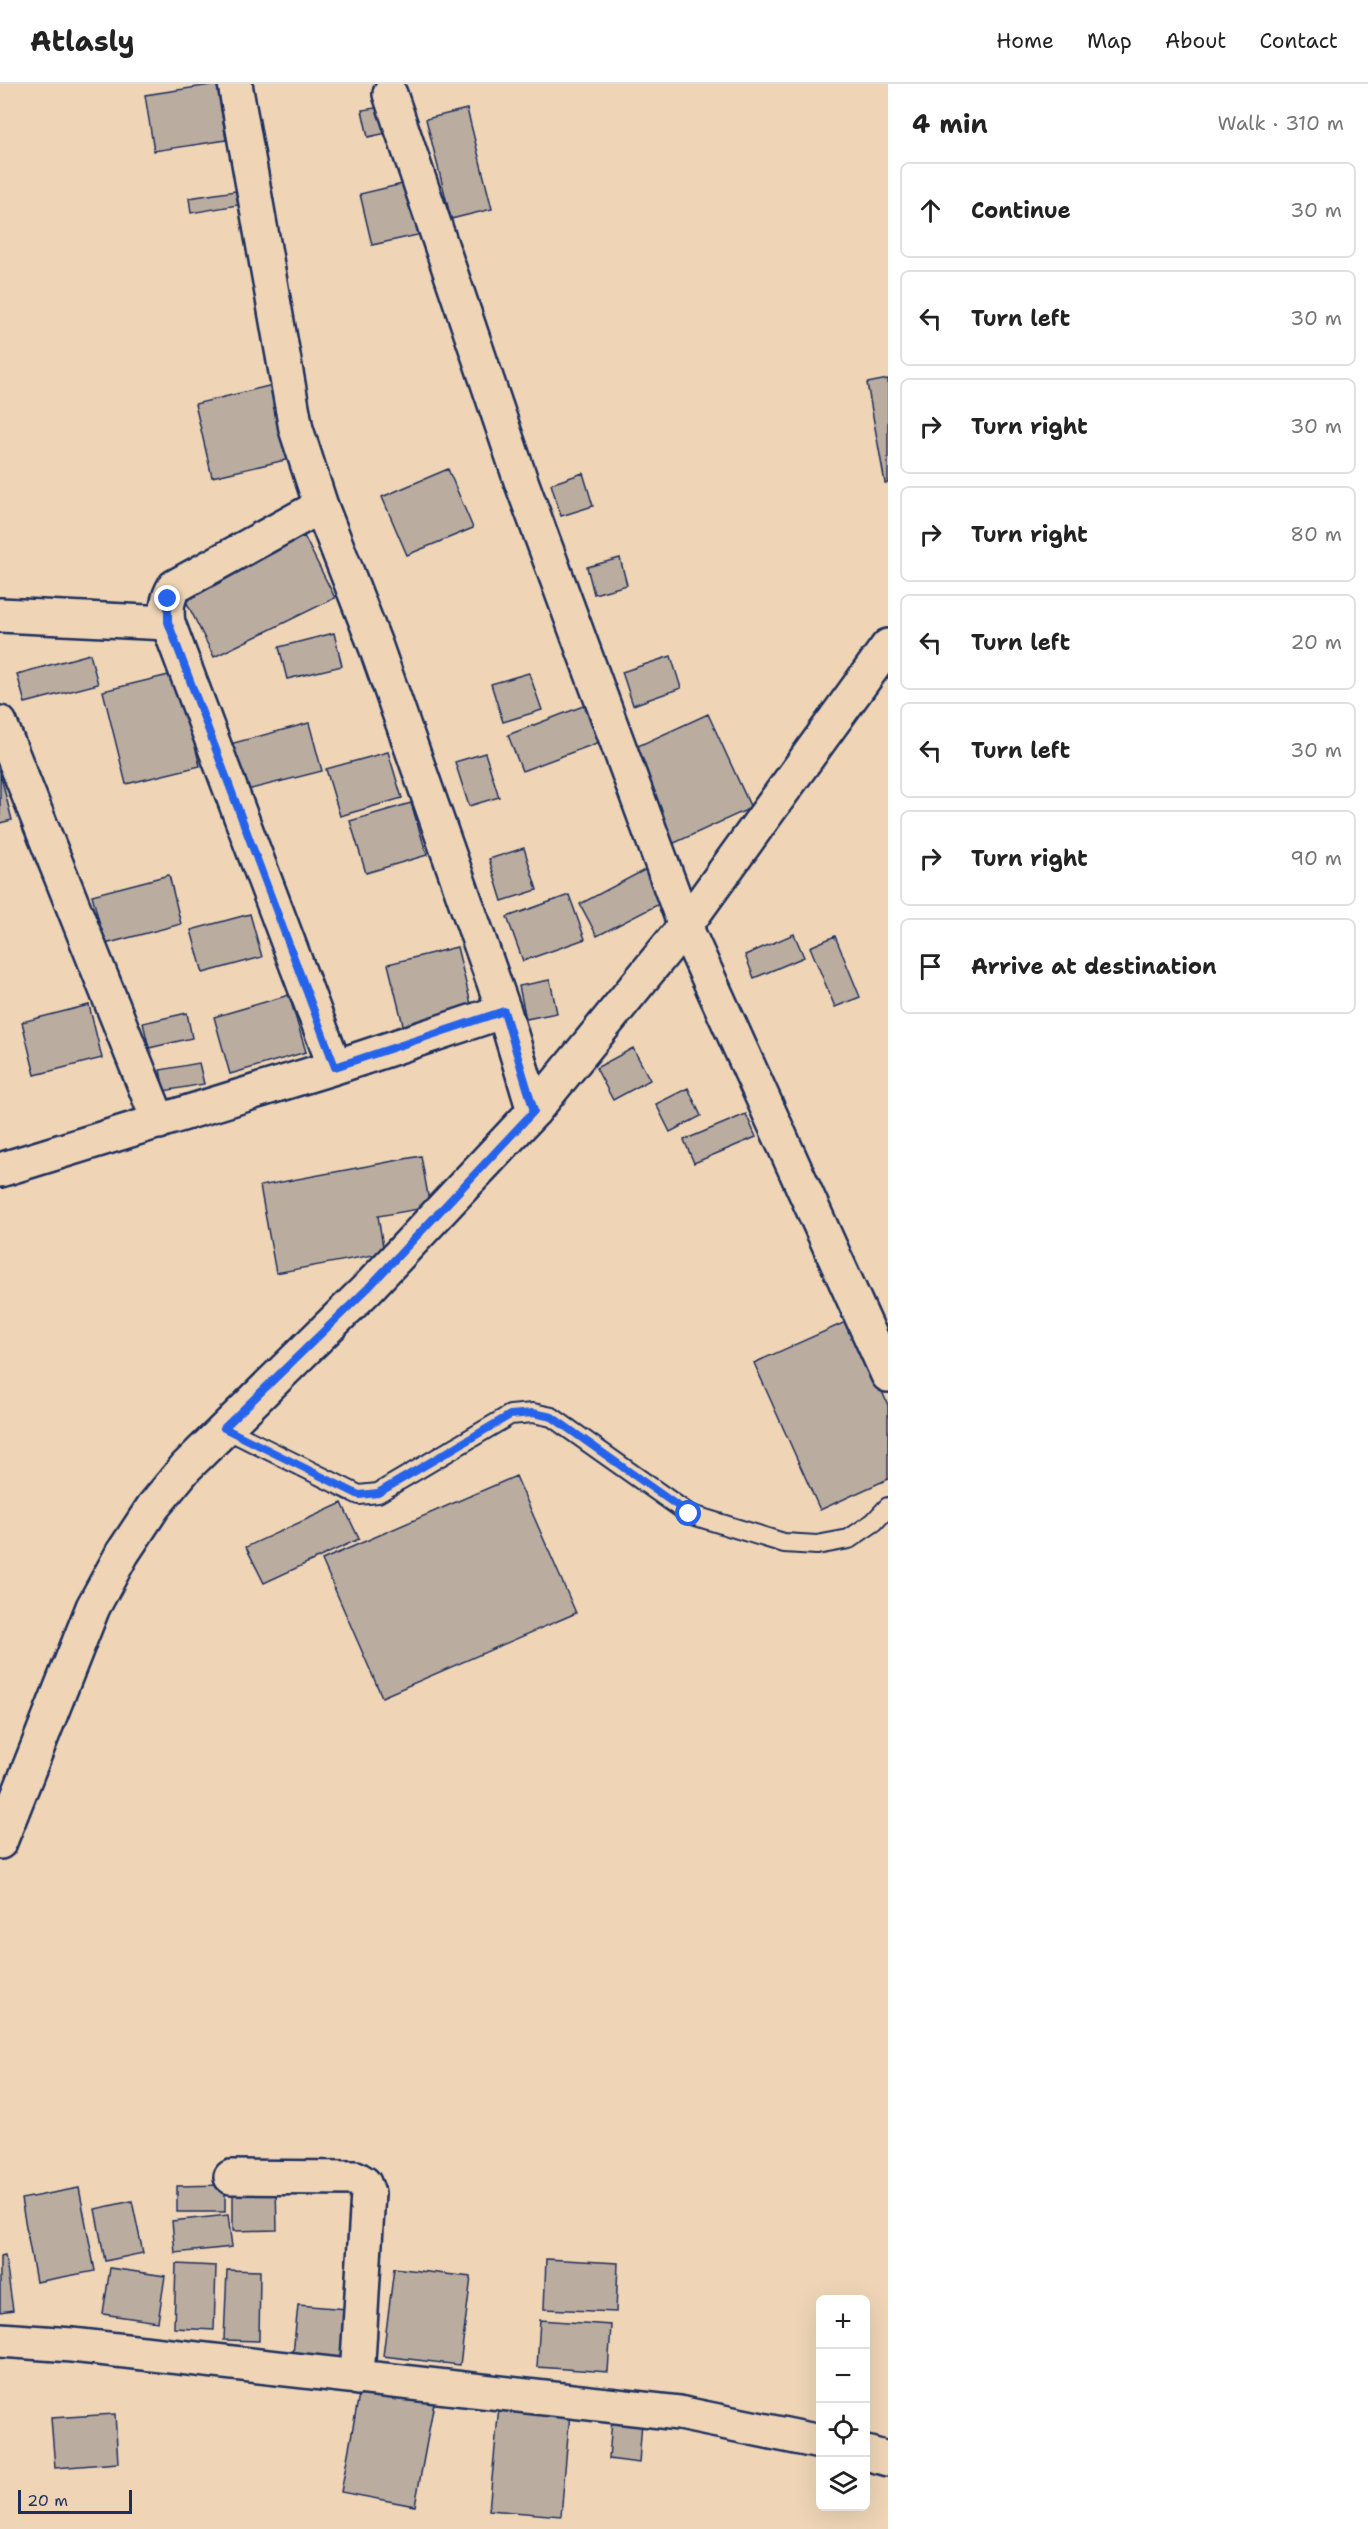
<!DOCTYPE html>
<html lang="en">
<head>
<meta charset="utf-8">
<style>
	:root { --surface:#fff; --page:#f2f2f2; --text:#222; --muted:#767676; --line:#e0e0e0 }
	body { margin:0; font-family:"Shantell Sans",sans-serif; background:var(--page); color:var(--text) }
	.controls { position:absolute; right:18px; bottom:18px; display:grid; overflow:hidden; border-radius:9px; box-shadow:0 6px 24px #0002 }
	.controls button { width:54px; height:54px; display:grid; place-items:center; padding:0; border:0; border-bottom:2px solid var(--line); background:var(--surface); color:var(--text); font:30px sans-serif }
	.scale { position:absolute; left:18px; bottom:15px; width:114px; box-sizing:border-box; padding-left:6px; border:3px solid #1b2f5e; border-top:0; font-size:16px; line-height:21px; white-space:nowrap; color:#1b2f5e; -webkit-text-stroke:4px #efd5b6; paint-order:stroke }
	.stop { position:absolute; width:18px; height:18px; margin:-14px; border:4px solid #2563eb; border-radius:50%; background:#fff }
	.stop.end { background:#2563eb; border-color:#fff; box-shadow:0 2px 6px #0008 }
	.list { margin:0; padding:0; list-style:none }
	h2 { display:flex; justify-content:space-between; align-items:center; height:78px; margin:0; padding:0 24px; font-size:26px }
	h2 small { font-size:20px; font-weight:400; color:var(--muted) }
	.list li { display:grid; grid-template-columns:39px 1fr auto; gap:18px; align-items:center; box-sizing:border-box; height:96px; margin:0 12px 12px; padding:0 12px; border:2px solid var(--line); border-radius:9px }
	.list b { display:block; font-size:22px; white-space:nowrap }
	.list em { font-size:20px; font-style:normal; color:var(--muted) }
	.icon { flex:none; width:33px; height:33px; fill:none; stroke:currentColor; stroke-width:2; stroke-linecap:round; stroke-linejoin:round }
	.map { position:relative; flex:none; width:888px; height:2445px; overflow:hidden }
	header { display:flex; align-items:center; gap:36px; box-sizing:border-box; height:84px; padding:0 30px; background:var(--surface); border-bottom:2px solid var(--line) }
	header strong { font-size:28px }
	nav { display:flex; gap:33px; margin-inline-start:auto; font-size:21px }
	main { display:flex }
	aside { flex:1; background:var(--surface) }
	.map>svg:first-child { display:block }
	.building { fill:#bbaca0; stroke:#1b2f5e; stroke-width:1.5 }
	.lines { fill:none; stroke-linecap:round; stroke-linejoin:round }
	.lane-casing { stroke:#1b2f5e; stroke-width:22 }
	.street-casing { stroke:#1b2f5e; stroke-width:38 }
	.secondary-casing { stroke:#1b2f5e; stroke-width:38 }
	.lane { stroke:#efd5b6; stroke-width:18 }
	.street { stroke:#efd5b6; stroke-width:33 }
	.secondary { stroke:#efd5b6; stroke-width:33 }
	.route { stroke:#2563eb; stroke-width:8 }
</style>
</head>
<body>
<header>
<strong>Atlasly</strong>
<nav><a>Home</a><a>Map</a><a>About</a><a>Contact</a></nav>
</header>
<main>
<div class="map">
<svg width="888" height="2445" viewBox="0 0 888 2445">
	<rect width="100%" height="100%" fill="#efd5b6"/>
	<filter id="ink" filterUnits="userSpaceOnUse"><feTurbulence type="fractalNoise" baseFrequency=".0167" numOctaves="2"/><feDisplacementMap in="SourceGraphic" scale="12" xChannelSelector="R" yChannelSelector="G"/><feConvolveMatrix kernelMatrix="1 2 1 2 8 2 1 2 1" color-interpolation-filters="sRGB"/></filter>
	<g filter="url(#ink)">
		<path class="building" d="M217,0l9,56 -72,11 -9,-56z
			M381,23l6,26 -19,4 -6,-27z
			M467,25l25,100 -41,10 -25,-100z
			M411,98l11,52 -50,11 -12,-51z
			M242,106l2,14 -53,9 -2,-15z
			M888,295v104h-3l-18,-100z
			M277,300l17,74 -82,19 -17,-73z
			M448,385l25,59 -66,27 -25,-58z
			M583,389l10,33 -32,10 -10,-32z
			M304,452l31,62 -121,59 -31,-62z
			M620,474l7,27 -33,9 -7,-27z
			M334,549l8,33 -55,13 -8,-32z
			M90,570l8,30 -73,19 -8,-29z
			M671,572l10,32 -48,17 -11,-33z
			M177,589l23,93 -74,18 -23,-93z
			M529,589l13,37 -39,12 -12,-38z
			M591,619l14,37 -83,31 -14,-36z
			M708,630l43,94 -81,37 -43,-94z
			M309,639l13,48 -79,20 -13,-47z
			M388,668l14,46 -62,18 -14,-47z
			M485,669l14,44 -30,9 -14,-44z
			M0,689l12,47 -12,3z
			M411,719l16,52 -61,18 -16,-52z
			M524,764l13,42 -35,11 -13,-42z
			M652,782l17,33 -72,37 -17,-32z
			M169,791l12,49 -76,20 -13,-49z
			M569,811l16,44 -62,22 -16,-44z
			M250,830l12,43 -59,16 -12,-43z
			M794,850l10,23 -50,21 -9,-23z
			M835,852l25,61 -25,10 -25,-60z
			M457,863l16,65 -69,17 -16,-65z
			M550,896l7,33 -31,6 -7,-33z
			M289,911l17,57 -76,22 -16,-57z
			M89,921l13,53 -67,17 -13,-53z
			M187,929l5,25 -43,10 -6,-25z
			M633,964l17,32 -37,20 -17,-32z
			M199,979l5,21 -40,7 -4,-21z
			M688,1004l13,28 -31,16 -14,-28z
			M746,1030l10,23 -62,26 -10,-23z
			M421,1072l9,51 -52,9 6,37 -108,20 -16,-87z
			M850,1236l38,85v74l-68,31 -66,-147z
			M516,1392l60,137 -194,84 -60,-137z
			M342,1419l17,36 -95,44 -18,-36z
			M225,2101v27h-48v-26z
			M276,2103l1,43 -44,1v-43z
			M79,2104l16,83 -59,11 -15,-83z
			M132,2117l11,52 -38,8 -10,-52z
			M228,2131l4,32 -57,6 -3,-32z
			M5,2171l8,55 -13,2v-56z
			M546,2175l72,4 -2,49 -72,-3z
			M176,2180l40,2 -2,64 -40,-2z
			M110,2184l55,8 -7,46 -55,-8z
			M394,2184l77,9 -11,88 -77,-9z
			M227,2186l33,1 -1,70 -35,-1z
			M298,2221l61,5 -5,50 -61,-6z
			M540,2236l71,5 -3,47 -71,-5z
			M360,2305l74,14 -19,103 -74,-14z
			M499,2322l71,6 -9,104 -72,-6z
			M115,2330l3,49 -63,5 -4,-50z
			M612,2335l30,2 -3,42 -30,-4z"/>
		<g class="lines">
			<defs>
				<path id="lane" d="M224,1344l135,67 19,-2 132,-78 23,-2 19,4 137,97 95,29 33,2 32,-6 25,-17 14,-15"/>
				<path id="street" d="M235,0l61,345 25,77 55,141 128,364 30,100
					M390,10l131,387 164,445 203,449
					M321,422l-147,81c-7,12 -8,21 -6,36l167,444
					M0,531l168,8
					M0,639l159,399
					M0,1086l335,-103 169,-56
					M231,2093l125,1 8,5 4,10 -11,185
					M0,2256l72,5 607,68 141,29
					M866,2369l22,6"/>
				<path id="secondary" d="M0,1758l93,-235 29,-53 31,-47 33,-40 182,-179 166,-177 151,-185 203,-280"/>
			</defs>
			<use href="#lane" class="lane-casing"/>
			<use href="#street" class="street-casing"/>
			<use href="#secondary" class="secondary-casing"/>
			<use href="#lane" class="lane"/>
			<use href="#street" class="street"/>
			<use href="#secondary" class="secondary"/>
		</g>
	</g>
	<g class="lines" filter="url(#ink)">
		<path class="route" d="M168,515v23l167,445 169,-56 30,100 -166,177 -144,140 135,67 19,-2 132,-78 23,-2 19,4 137,97"/>
	</g>
</svg>
<div class="controls">
<button>+</button>
<button>−</button>
<button><svg class="icon" aria-label="locate" viewBox="0 0 24 24"><circle cx="12" cy="12" r="6"/><path d="M12 2v4M12 18v4M2 12h4M18 12h4"/></svg></button>
<button><svg class="icon" aria-label="layers" viewBox="0 0 24 24"><path d="M12 4l9 5-9 5-9-5zM3 14l9 5 9-5"/></svg></button>
</div>
<div class="scale">20 m</div>
<div class="stop" style="left:689px;top:1430px"></div>
<div class="stop end" style="left:168px;top:515px"></div>
</div>
<aside>
<h2>4 min<small>Walk · 310 m</small></h2>
<ul class="list">
<li><svg class="icon" aria-label="ahead" viewBox="0 0 24 24"><path d="M12 20V5M6 11l6-6 6 6"/></svg><div><b>Continue</b></div><em>30 m</em></li>
<li><svg class="icon" aria-label="left" viewBox="0 0 24 24"><path d="M17 20v-9H6M10 6l-5 5 5 5"/></svg><div><b>Turn left</b></div><em>30 m</em></li>
<li><svg class="icon" aria-label="right" viewBox="0 0 24 24"><path d="M7 20v-9h11M14 6l5 5-5 5"/></svg><div><b>Turn right</b></div><em>30 m</em></li>
<li><svg class="icon" aria-label="right" viewBox="0 0 24 24"><path d="M7 20v-9h11M14 6l5 5-5 5"/></svg><div><b>Turn right</b></div><em>80 m</em></li>
<li><svg class="icon" aria-label="left" viewBox="0 0 24 24"><path d="M17 20v-9H6M10 6l-5 5 5 5"/></svg><div><b>Turn left</b></div><em>20 m</em></li>
<li><svg class="icon" aria-label="left" viewBox="0 0 24 24"><path d="M17 20v-9H6M10 6l-5 5 5 5"/></svg><div><b>Turn left</b></div><em>30 m</em></li>
<li><svg class="icon" aria-label="right" viewBox="0 0 24 24"><path d="M7 20v-9h11M14 6l5 5-5 5"/></svg><div><b>Turn right</b></div><em>90 m</em></li>
<li><svg class="icon" aria-label="arrive" viewBox="0 0 24 24"><path d="M6 21V4h12l-3 4 3 4H6"/></svg><div><b>Arrive at destination</b></div></li>
</ul>
</aside>
</main>
</body>
</html>
